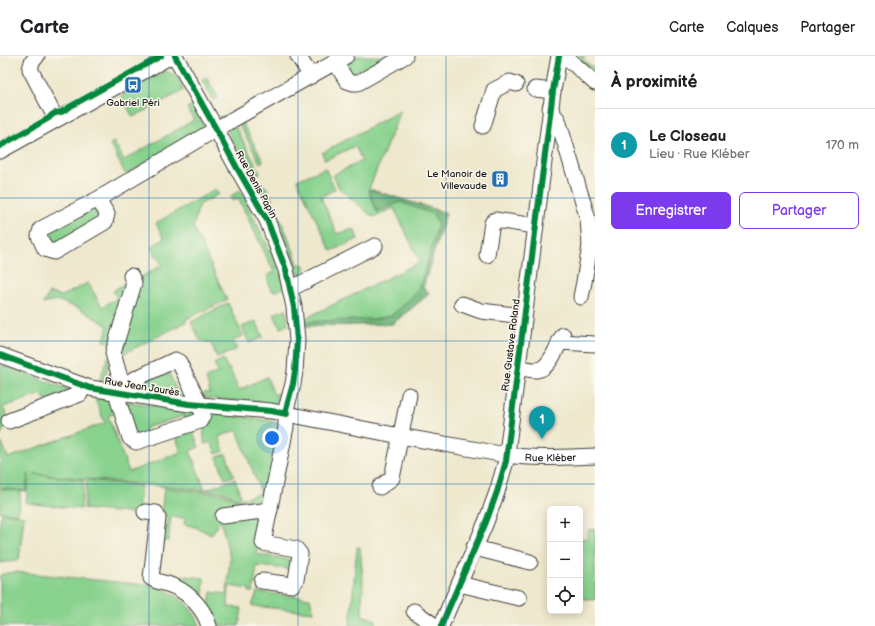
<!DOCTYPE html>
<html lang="fr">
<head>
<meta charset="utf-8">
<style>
	:root { --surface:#fff; --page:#f2f2f2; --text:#202124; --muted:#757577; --line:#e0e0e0; --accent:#7c3aed }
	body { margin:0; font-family:"Balsamiq Sans",sans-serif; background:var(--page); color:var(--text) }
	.controls { position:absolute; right:12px; bottom:12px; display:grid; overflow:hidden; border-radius:6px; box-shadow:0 2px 10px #0003 }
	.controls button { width:36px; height:36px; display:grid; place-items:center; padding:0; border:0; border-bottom:1px solid var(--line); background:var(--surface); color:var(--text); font:20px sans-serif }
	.you { position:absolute; left:272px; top:382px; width:14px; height:14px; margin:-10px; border:3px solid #fff; border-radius:50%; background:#1a73e8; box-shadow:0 0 0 6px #1a73e833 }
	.badge { display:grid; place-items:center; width:26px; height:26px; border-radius:50%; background:var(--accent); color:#fff; font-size:13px; font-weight:700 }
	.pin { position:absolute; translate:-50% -33px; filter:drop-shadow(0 1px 2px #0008) }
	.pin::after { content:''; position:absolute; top:21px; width:14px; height:12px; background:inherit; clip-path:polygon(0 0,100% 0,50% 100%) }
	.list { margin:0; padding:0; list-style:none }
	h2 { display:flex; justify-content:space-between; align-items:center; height:52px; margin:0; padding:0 16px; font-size:17px }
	h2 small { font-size:13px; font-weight:400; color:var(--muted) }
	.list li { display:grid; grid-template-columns:26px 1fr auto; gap:12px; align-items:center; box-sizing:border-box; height:72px; padding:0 16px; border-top:1px solid var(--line) }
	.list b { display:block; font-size:15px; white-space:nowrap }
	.list p { margin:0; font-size:13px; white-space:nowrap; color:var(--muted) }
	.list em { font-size:13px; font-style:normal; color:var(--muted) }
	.actions { display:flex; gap:8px; padding:12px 16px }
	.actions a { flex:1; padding:9px 0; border:1px solid var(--accent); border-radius:6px; text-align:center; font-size:14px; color:var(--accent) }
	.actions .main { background:var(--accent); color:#fff }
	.icon { flex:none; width:22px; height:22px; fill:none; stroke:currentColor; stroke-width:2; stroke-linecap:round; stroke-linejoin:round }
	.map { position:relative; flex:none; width:595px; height:570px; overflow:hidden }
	header { display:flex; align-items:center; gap:24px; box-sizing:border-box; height:56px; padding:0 20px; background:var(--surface); border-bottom:1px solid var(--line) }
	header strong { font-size:19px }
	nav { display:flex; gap:22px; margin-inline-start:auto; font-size:14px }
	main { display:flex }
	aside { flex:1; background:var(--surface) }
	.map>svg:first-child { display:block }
	.green { fill:#89d28e; stroke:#527755 }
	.forest { fill:#6eb479; stroke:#45684a }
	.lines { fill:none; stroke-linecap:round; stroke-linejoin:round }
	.minor-casing { stroke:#3c3b37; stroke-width:17 }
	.minor { stroke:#fff; stroke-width:15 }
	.tram { stroke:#1c1c1c; stroke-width:1 }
	.cycleway-casing { stroke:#fbf7ec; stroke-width:8 }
	.cycleway { stroke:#00873e; stroke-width:6 }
	.grid { fill:none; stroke:#1f6fb2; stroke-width:1; stroke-opacity:0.55 }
	.labels { text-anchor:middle; stroke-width:3; stroke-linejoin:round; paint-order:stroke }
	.poi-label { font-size:10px; fill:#1c1c1c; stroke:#fbf7ec }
	.street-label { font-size:10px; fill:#1c1c1c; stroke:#fbf7ec }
</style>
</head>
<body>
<header>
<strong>Carte</strong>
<nav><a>Carte</a><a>Calques</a><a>Partager</a></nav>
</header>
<main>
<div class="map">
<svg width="595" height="570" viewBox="0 0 595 570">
	<rect width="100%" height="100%" fill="#fbf7ec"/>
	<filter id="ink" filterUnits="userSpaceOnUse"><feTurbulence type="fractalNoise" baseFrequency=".025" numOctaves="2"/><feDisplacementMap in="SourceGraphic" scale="8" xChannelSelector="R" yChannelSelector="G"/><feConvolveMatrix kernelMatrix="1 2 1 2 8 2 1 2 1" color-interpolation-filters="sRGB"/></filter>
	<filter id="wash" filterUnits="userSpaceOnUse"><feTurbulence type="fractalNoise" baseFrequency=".012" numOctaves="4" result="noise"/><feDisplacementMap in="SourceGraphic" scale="16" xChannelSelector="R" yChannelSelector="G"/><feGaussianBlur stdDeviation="0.9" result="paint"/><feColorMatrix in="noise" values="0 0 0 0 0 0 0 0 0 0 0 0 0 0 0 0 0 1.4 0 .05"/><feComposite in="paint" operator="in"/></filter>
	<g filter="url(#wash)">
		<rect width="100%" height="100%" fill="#eee8cd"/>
		<path class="green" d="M354,0h43l-37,21 -11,-1 -6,-10 2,-5z
			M579,0h6l-2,3 12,10v4l-16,-14z
			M165,15l12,5 7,14 -51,27 -12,-21z
			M206,21l12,20 -5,3 -11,-20z
			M193,49l12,23 -79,47 -16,-31 4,-2 10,18 70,-40 -7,-12z
			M401,54l-32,79 77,24 -23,74 6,7 -37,30 -87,2 -1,-7 116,-57 -26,-54 -21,9 -34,-29 -6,-13 29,-14 -7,-15 -30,14 -3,-7z
			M242,66l21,39 -3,2 -21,-39z
			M235,70l25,47 -9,2 -24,-45z
			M325,112l10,21 -14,8 16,37 17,-5 4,10 -27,12 -34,-71z
			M263,129l2,1 2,2 24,56 7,20 6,1 2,4c-2,4 -4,5 -8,4l-14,-37 -23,-44 -2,-4 1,-1z
			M215,133l4,5 -20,11 -2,8 -4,14 34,73 -41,19v3l-65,33 -3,-3 20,-72 5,-4 19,-11 -5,-10h-2l-4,-8 13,-8 -8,-16 58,-33z
			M240,134l40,81 4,17 -7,3h-5l-2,-3 -3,-12 7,-4 -36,-74 -6,3 -1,-5z
			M94,150l8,13 -54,28 -3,-17z
			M127,226l-16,61 -7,-2 4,-15 -28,-17 -23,-9 -14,4 6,-11 13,3 26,-13 14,24 15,-9 -4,-7z
			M228,247l15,33 -10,5 4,8 -20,9 -6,-15 -11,-3 -9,-18z
			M286,253l2,16 -8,3 -6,-14z
			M256,265l7,16 -14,6 -7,-16z
			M108,300l1,7 -6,20 -4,-1z
			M223,303l5,10 1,-1 10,22 28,-13 7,18 4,-2 1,1 -4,10 -70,-6 -1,-5h6l-4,-15 12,-6 -4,-8z
			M2,309l68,25 1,1 -25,10 -4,-7 -39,13 6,13 -9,16v-65z
			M168,315l8,18v4l-47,-6z
			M94,341l22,3 3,12 -11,4 21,56 52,-20 -6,-18 16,-7 8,20 -9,4 15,39 30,-11 6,18 -4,1 -13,-6 -190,-18 50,6 -3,29 -55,-6 3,-29h-1l-2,17 -26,-3v-42l2,-3 6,15 97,-35z
			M123,345l78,11 -14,11 -3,-7 -39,12 3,8 -13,4z
			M217,357l62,9 2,3 -18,82 -13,-3 -1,4 13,12 -5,34 34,6 2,-7 -4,24 1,-8 -33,-3 -4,26h-4v-3l-20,-3 -1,21 14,1 -3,18h-27l-3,-21 2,-13 16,2 3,-36 -9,-36h-3l-2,6 -5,7 -13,-7 -14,-4 1,-6 -14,-1 -3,24h-5l-4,32 45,5 -1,21 -8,-1 -40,-21 4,-38 8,-20v-3h-6l3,-28 60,6 15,6 22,-7 -24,-63 -18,7 5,14 -8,3 -5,-12 -6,2c-3,-12 -1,-25 12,-31z
			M226,398l8,22 -9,3 -8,-22z
			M87,424l54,6 -3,28 -54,-5z
			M0,433l21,2 -3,23 -18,-2z
			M2,457l22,3 -5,44 -19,3v-46l2,-1z
			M589,473l6,1v70l-15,-2v-60l7,1z
			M357,491h3l3,34 -1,34 14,5 -2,6h-24z
			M16,516l140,14c20,8 37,19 44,40h-200v-51l7,-2z
			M257,536l53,6 3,14 -61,-6z"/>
		<path class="forest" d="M369,133l77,24 -23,74 6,7 -37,30 -87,2 -1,-4 68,-3 13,-2 7,-2 19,-17 7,-9 9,-25 11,-41 -5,-9 -33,-12 -23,10 -7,-18z"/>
	</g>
	<g filter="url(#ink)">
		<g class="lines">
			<defs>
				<g id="minor">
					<path d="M37,0l-5,6 -2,7 26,50"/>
					<path d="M175,0l41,73 21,39 30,52 19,50 8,37 3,33 -2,31 -2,13 -7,25v18l-23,116 33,6 4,5 -4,26 -4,5 -30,-4"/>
					<path d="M298,0l13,20"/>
					<path d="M565,0l30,27"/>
					<path d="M335,6l12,19 6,2h5l47,-27"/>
					<path d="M535,33l18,2"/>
					<path d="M550,52l4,7 4,5 30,99 2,27"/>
					<path d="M483,70l11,-36 16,-8 6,2"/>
					<path d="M0,95l171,-95"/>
					<path d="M98,143l9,15 -2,8 -51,30 -9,-3 -6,-13 2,-7 57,-30 118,-70 130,-73"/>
					<path d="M487,199l5,-32 3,-3 40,6"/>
					<path d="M290,233l85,-43"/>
					<path d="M581,241l3,-15 6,-36 5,2"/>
					<path d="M462,248l19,7 43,5"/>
					<path d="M559,286l36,2"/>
					<path id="s1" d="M0,299l90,33 99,16 82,7 16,3 113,22 106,19c30,4 60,2 89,1"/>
					<path d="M175,304l4,2 21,43 3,10 -3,6 -64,21 -6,-4 -12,-38 4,-15z"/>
					<path d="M517,312c7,0 14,2 20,2 13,-1 21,-25 26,-35"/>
					<path d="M122,329l-9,-32 21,-70 -3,-7"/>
					<path d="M9,365l71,-27 2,-9"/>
					<path d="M380,431l12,-9 17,-83"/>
					<path d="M145,456l11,1 2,5 -7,60c7,5 16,5 24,9 15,7 29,22 34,39"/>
					<path d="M223,460l47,-6"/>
					<path d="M474,491l9,3 47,12"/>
					<path d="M459,528l60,14"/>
					<path d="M414,555l21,15"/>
					<path d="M441,570l45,-104 11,-30 9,-31 47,-370 6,-35"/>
				</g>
			</defs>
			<use href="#minor" class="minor-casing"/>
			<use href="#minor" class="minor"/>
			<path class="tram" d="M438,570l11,-19 12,-23 26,-61 12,-31 9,-31 47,-370 3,-23 3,-12"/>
			<defs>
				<path id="cycleway" d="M0,90l49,-28c4,-5 6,-5 12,-6 3,-1 7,-4 10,-6l90,-50
					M0,299l90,33 99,16 82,7 16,3 -1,-5 7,-25 2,-13 2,-31 -3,-33 -8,-37 -19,-50 -30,-52 -21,-39 -41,-73
					M441,570l45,-104 11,-30 9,-31 47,-370 6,-35"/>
			</defs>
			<use href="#cycleway" class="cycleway-casing"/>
			<use href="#cycleway" class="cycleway"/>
		</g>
	</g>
	<path class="grid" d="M149,0v570M298,0v570M446,0v570M0,142h595M0,285h595M0,428h595"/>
	<defs>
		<symbol id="bus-square" viewBox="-11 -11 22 22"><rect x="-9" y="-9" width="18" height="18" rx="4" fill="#1f6fb2" stroke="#fbf7ec"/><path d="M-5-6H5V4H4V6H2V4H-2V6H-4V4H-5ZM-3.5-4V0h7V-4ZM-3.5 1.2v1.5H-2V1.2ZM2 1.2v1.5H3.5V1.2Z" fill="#fff"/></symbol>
		<symbol id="building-square" viewBox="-11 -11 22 22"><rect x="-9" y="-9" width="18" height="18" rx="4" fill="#1f6fb2" stroke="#fbf7ec"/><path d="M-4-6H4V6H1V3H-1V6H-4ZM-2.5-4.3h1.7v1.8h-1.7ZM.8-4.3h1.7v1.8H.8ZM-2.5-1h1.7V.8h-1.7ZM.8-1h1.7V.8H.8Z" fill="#fff"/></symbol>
	</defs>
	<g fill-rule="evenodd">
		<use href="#bus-square" x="123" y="19" width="20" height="20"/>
		<use href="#building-square" x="490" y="113" width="20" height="20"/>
	</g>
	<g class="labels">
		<g class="poi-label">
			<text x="133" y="50">Gabriel Péri</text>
			<text x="487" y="121" text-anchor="end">Le Manoir de<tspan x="487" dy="12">Villevaude</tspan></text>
		</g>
		<g class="street-label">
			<text transform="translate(257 128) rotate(61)" y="4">Rue Denis Papin</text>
			<text transform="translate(510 289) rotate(-83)" y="4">Rue Gustave Roland</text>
			<text transform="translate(142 330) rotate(9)" y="4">Rue Jean Jaurès</text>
			<text dy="4" stroke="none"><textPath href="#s1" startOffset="562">Rue Kléber</textPath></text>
		</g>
	</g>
</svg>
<div class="controls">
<button>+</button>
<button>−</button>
<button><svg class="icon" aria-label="locate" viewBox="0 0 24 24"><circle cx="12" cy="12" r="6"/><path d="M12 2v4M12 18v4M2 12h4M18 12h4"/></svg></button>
</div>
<div class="you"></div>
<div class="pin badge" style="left:542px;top:383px;background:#0f9aa8">1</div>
</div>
<aside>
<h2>À proximité<small></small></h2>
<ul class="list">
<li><span class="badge" style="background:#0f9aa8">1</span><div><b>Le Closeau</b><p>Lieu · Rue Kléber</p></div><em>170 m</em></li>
</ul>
<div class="actions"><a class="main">Enregistrer</a><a>Partager</a></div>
</aside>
</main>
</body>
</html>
